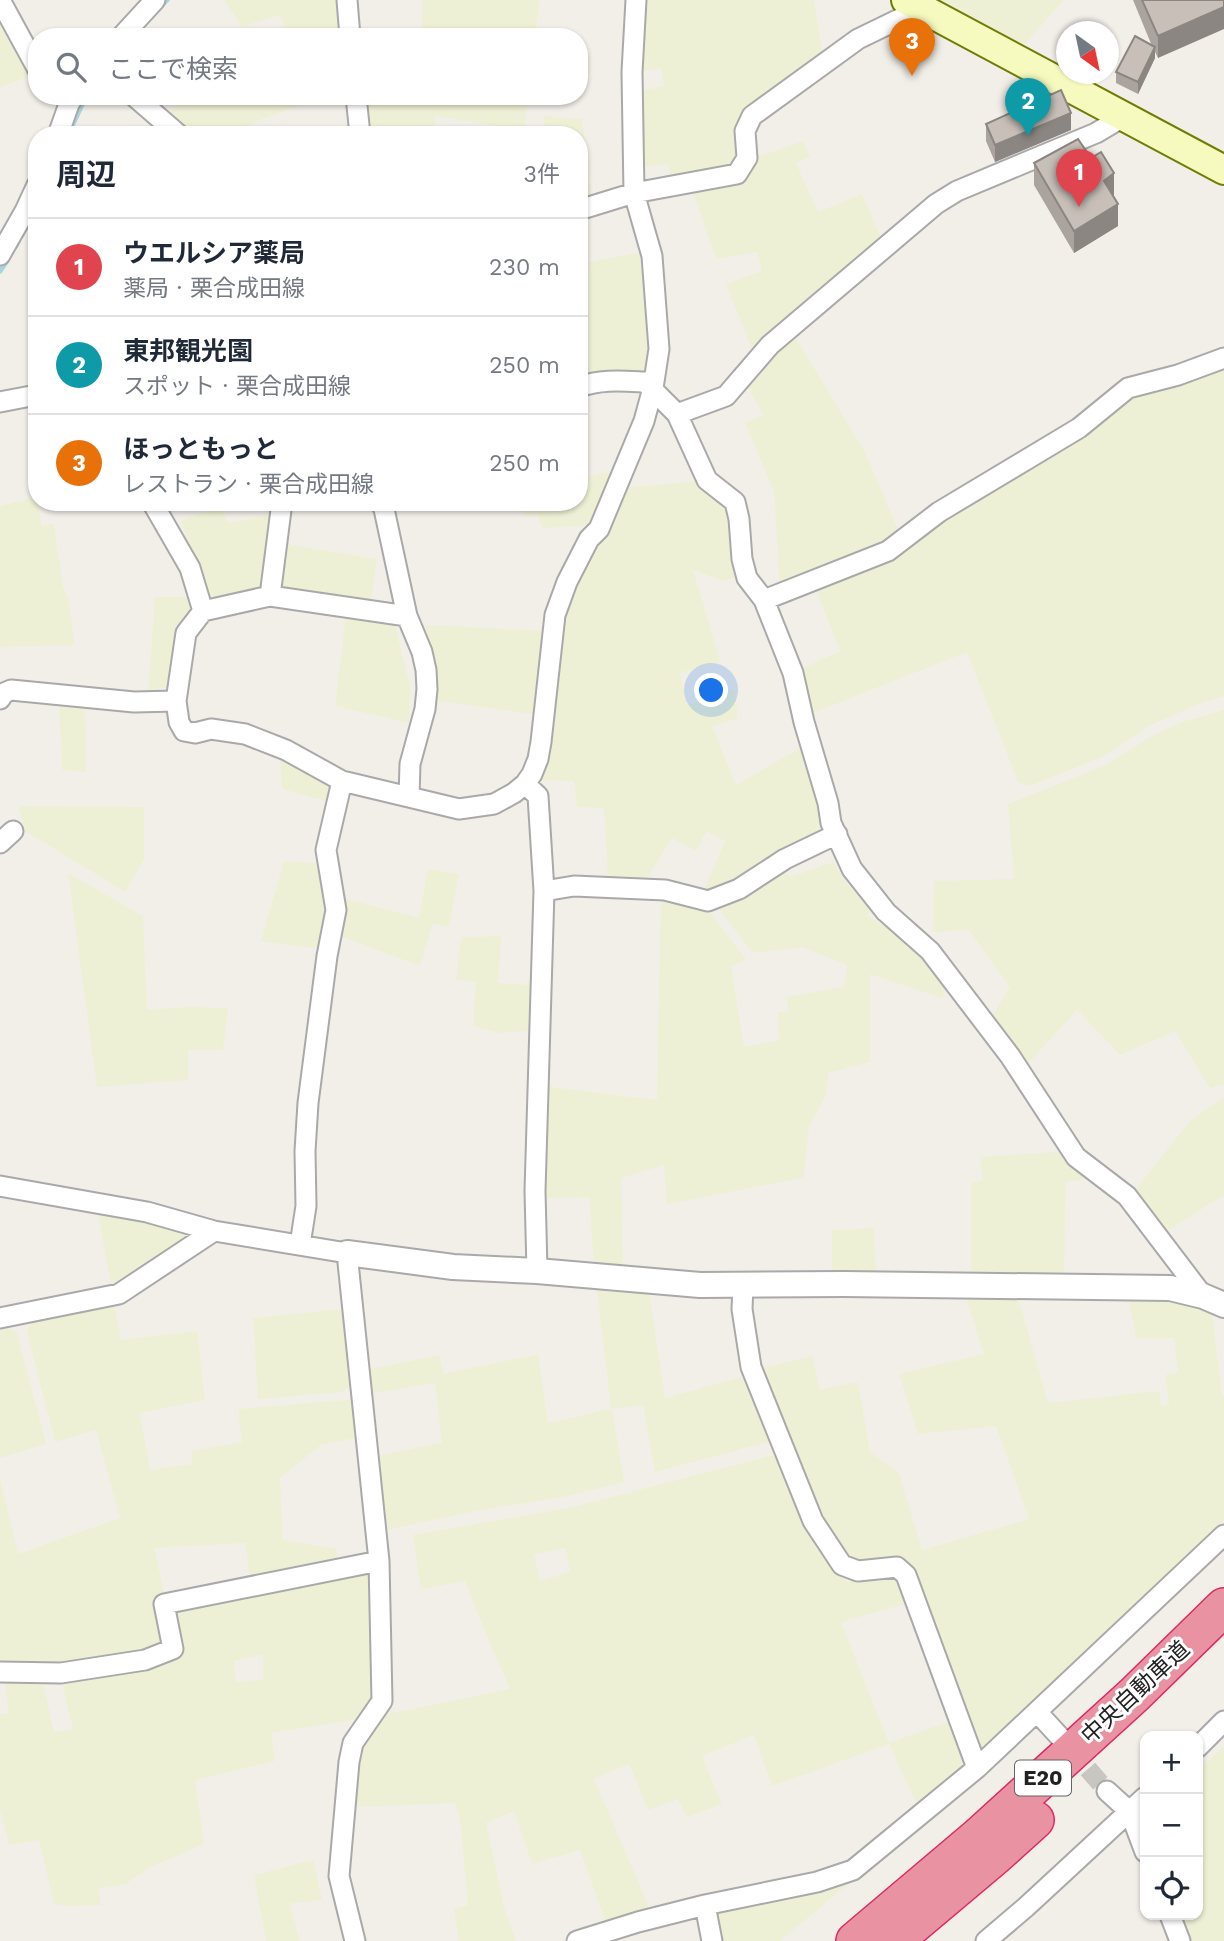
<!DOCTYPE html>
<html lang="ja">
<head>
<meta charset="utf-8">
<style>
	:root { --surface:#fff; --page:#f2f2f3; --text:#1f2937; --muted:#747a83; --line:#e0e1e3; --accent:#d93025 }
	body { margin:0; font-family:"Work Sans","Noto Sans JP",sans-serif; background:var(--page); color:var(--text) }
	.controls { position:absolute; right:21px; bottom:21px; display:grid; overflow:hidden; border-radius:14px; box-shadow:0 2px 5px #0004 }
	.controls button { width:63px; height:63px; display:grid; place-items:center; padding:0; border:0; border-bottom:2px solid var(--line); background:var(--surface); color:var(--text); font:35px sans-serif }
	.compass { position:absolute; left:1056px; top:21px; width:63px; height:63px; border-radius:50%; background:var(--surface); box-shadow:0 2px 5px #0004; rotate:147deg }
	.you { position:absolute; left:712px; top:691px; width:24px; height:24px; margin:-18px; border:5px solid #fff; border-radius:50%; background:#1a73e8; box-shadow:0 0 0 10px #1a73e833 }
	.badge { display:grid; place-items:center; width:46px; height:46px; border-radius:50%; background:var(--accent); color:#fff; font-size:23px; font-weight:700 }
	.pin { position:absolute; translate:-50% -58px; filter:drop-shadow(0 2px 4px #0008) }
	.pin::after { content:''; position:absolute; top:37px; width:24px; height:21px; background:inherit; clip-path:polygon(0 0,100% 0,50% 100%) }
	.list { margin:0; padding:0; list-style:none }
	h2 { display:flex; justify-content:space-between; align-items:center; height:91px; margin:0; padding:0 28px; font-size:30px }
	h2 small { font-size:23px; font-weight:400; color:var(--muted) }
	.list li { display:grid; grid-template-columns:46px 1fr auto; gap:21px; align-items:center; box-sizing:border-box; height:98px; padding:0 28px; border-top:2px solid var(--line) }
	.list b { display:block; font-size:26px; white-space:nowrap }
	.list p { margin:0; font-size:23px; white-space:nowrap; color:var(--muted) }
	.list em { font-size:23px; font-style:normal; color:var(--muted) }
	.icon { flex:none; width:38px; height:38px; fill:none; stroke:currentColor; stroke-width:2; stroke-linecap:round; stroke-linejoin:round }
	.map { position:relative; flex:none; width:1224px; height:1941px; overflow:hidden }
	.search { position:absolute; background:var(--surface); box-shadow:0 2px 5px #0004; left:28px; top:28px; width:560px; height:77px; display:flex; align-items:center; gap:18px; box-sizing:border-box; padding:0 24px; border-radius:28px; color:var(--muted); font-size:26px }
	.panel { position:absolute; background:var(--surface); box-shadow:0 2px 5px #0004; left:28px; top:126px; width:560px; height:385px; border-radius:28px }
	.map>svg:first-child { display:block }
	.farmland { fill:#eef0d5; fill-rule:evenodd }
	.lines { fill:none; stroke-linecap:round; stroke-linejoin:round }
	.stream { stroke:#aad3df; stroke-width:5 }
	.minor-tunnel { stroke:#c8c6c1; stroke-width:19; stroke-dasharray:19 10; stroke-linecap:butt }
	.minor-casing { stroke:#a9a9a9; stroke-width:23 }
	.tertiary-casing { stroke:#a9a9a9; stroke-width:28 }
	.secondary-casing { stroke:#707d05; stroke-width:32 }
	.motorway-casing { stroke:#dc2a67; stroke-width:40 }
	.minor { stroke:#fff; stroke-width:19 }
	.tertiary { stroke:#fff; stroke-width:24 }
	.secondary { stroke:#f7fabf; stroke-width:28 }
	.motorway { stroke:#e892a2; stroke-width:37 }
	.wall { fill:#aba49e }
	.shaded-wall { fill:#8b8681 }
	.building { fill:#c7bfb8; stroke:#8b8681; stroke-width:2 }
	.labels { text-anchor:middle; stroke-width:6; stroke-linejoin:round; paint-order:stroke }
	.shield { fill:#fff; stroke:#646464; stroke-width:2 }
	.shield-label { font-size:21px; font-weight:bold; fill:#222 }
	.street-label { font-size:23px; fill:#222; stroke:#fff }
</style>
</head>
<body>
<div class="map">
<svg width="1224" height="1941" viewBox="0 0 1224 1941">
	<rect width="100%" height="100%" fill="#f2efe9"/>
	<path class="farmland" d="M224,0h116l1,28 -31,9h-23l-7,-22 -38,12z
		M422,0h118l-5,37h-113z
		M648,0h166l9,57 -70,52 -10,49 -9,13 -63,11 -3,-18 -26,3 -3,-76 25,-5 -3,-18 -21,4z
		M933,0h131l-43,48z
		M0,15l31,61 -31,11z
		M194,96h111l2,7 -48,17 -30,15h-38l-23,-23z
		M423,96h105l-4,34 -89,-14v19h-70l-2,-30 59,-3z
		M543,116l39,3 10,81 -13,2v-67h-34z
		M803,141l7,16 -14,6 22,49 44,-18 20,46 -129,112 -27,-68 36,-13 -5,-19 -41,7 -24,-70 51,-11 14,-21z
		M579,253h2l3,10 55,-10 5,34 4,79 -11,6 -31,-1 -27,6z
		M794,335l72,119 35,83 -121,51 -6,-96 -29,-69 18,-8 -17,-31 22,-30z
		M1224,364v332l-28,9 -47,21 -47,31 -72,29 -12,-4 -51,-130 -154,61 -14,-43 41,-19 -25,-64 313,-192z
		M618,470l-25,55 -51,3 -4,-13 -13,1 -3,-14h57v-23z
		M700,481l27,24 10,72 -13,4 -31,-11 27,91 -40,12 7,32 47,-16 4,29 -26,8 24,59 71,-41 22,91 -94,49 -33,10 23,-53 -19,-10 -10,20 -24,-13 -28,45 -36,-1 -4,-74 -27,-1 -3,-26 -32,-1 16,-151 34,-88 32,-53z
		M37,497l5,29 12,-2 9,63 5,10 7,48 -75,2v-141z
		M221,507l7,16 45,-9 -7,76 -58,14 -27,-84z
		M286,544l91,15 -7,48 -91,-18z
		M155,597h36l1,20 -18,69 -26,5z
		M346,615l49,11 15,60 -1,37 -74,-17z
		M425,625l121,6 -6,84 -107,-15 -1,-37z
		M59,702l26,3 1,67 -24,-2z
		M1224,710v374l-14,4 -35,-57 -55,24 -43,-45 -51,56 -35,-48 19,-31 -41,-57 -36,2 1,-51 80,-2 -6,-75 96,-38 48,-30 27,-13z
		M280,755l53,24 -3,23 -48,-13z
		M18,806l126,1v53l-19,32 -100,-61z
		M284,861l31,2 9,24 5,26 -6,30 -10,5 -52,-7z
		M833,862l14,22 26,24 -6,7 45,29 35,42 -5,12 -72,-24v88l-42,11 -2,22 -17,32 -6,51 -136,26 -3,-39 -43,13 2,87 -29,-1 -5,-67 -47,1 3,-112 112,14 4,-207 46,16 39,50 -15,8 13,80 35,-7 -1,-28 10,-1 -1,-14 57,-10 3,-22 -45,-18 -49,6 -34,-44 63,-38 8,6z
		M428,869l31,5 -10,53 -16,-4 -13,43 -83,-31 3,-38 79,21z
		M68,873l75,43 4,94 40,-3 41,1 -5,42h-35v30l-91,7z
		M501,936l-3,47 36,2 1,45 -36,3 -26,-7 3,-44 -20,-3 5,-42z
		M1224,1097v98l-58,37 -34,-38 58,-73z
		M1059,1152l30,27 -23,3 -2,95 -93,-5v-90l12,-1 -3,-24z
		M97,1209l93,22v6l-79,47z
		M874,1228l2,47 -44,-1v-44z
		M597,1289l52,2 16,107 77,-21 31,64 -118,31 -12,-67 -31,4 12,73 -56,14 -93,15 -87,19 -12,-74 66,-13 -7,-60 -66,11 -3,-24 73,-15 5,19 94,-20 10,69 63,-14z
		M966,1297h52l30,106 111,-12 2,15 8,-2 -4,-29 13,-3 -4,-34 -38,1 -7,-39h40l43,11 9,79 1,6h2v124l-245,233 -69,-187 -10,-10 -37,6 -24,-12 -31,-61 -53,-119 57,-14 8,34 38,-8 12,70 29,21 23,77 107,-31 -33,-93 -78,8 -19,-60 85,-20z
		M113,1300l8,40 76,-9 8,69 -65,13 10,57 42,-6v-13l50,-9 -4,-33 110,-9 8,3 4,34 -39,8 -41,33 3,62 53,9 3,19 -88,15 -6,-40 -91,5 11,49 2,48 -33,10 -64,10h-70v-187l18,76 102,-36 -24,-88 -41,12 -28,-111 6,-12z
		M344,1309l8,76 -10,7 -84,7 -5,-81z
		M9,1328l8,5 29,111 -46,14v-128z
		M777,1454l30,77 40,51 37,-9 11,2 8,12 6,16 -68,19 48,121 64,-23 14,41 -50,44 -28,-61 -117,42 -18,-51 -52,21 20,48 -35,13 -9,-18 -30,11 -19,-46 -35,15 57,133 -44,14 -27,-76 -48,14 -18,-53 -28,12 18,83 12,35h-57l-5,-32 14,-4 -8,-85 -5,-17 -103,4 3,-55 14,-25 18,-13 123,-25 -35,-81 -10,-27 -44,8 -8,-54 160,-28zM566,1548l4,24 -30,9 -6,-27z
		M370,1567l2,135 -13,17 -88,14 4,28 -80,19 9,64 -55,24 -22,15 -29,6 3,16 -30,1 -17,-2 -15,-64 -30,5 -9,-36v-95l9,-1 -5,-35h38l12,54 19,-2 -12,-53 118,-23 -8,-45zM263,1654v26l-27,2 -2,-21z
		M1224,1746v195h-37l-10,-26h21v-144z
		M313,1860l9,39 -32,5 10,37h-34l-12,-66z
		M853,1880l-73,61h-60l-5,-31z"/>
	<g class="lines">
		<path class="stream" d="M158,9l9,-9
			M68,135l18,-39
			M15,247l12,-22
			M0,271l8,-12"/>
		<path class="minor-tunnel" d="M1069,1747l38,44"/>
		<defs>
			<path id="minor" d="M0,0l37,68
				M347,0l3,37
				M121,37l34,-37
				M134,96l45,39
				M356,96l4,39
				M58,135l11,-31 5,-8
				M579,210l55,-17 103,-19 10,-16 -2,-27 7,-15 106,-77 64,-31
				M0,255l25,-44 12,-26
				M579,387c22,-8 43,-6 66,-5l32,32 30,66 28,22 4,17 3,40 5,19 17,22 29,73 11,49 24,81 3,20 21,46 34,43 44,39 80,105 66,101 51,39 76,100
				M0,402l31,-6 6,1
				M677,414l49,-18 44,-51 166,-141 21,-13 139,-58 27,-16
				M152,502l38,66 13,43 -17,22 -10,68 3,21 5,9 11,2 16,-4 34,5 41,16 56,31 117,28 35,-5 20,-11 11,-9 7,-10 6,-15 3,-17 14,-127 12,-33 22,-43 10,-10 45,-108 9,-33 6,-39 -7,-93 -18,-63 -2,-121 4,-72
				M380,502l4,7 23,107 15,36 4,18 1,19 -2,20 -15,55 -1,33
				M270,596l137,20
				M764,600l124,-49 51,-39 140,-84 49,-40 50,-13 46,-17
				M203,611l67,-15 12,-94
				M0,699l4,-6 7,-3 123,12 42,-1
				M525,784l13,12 6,95 -9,300 2,80
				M0,843l13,-12
				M544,891l30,-5 91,4 43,11 31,-12 46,-30 52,-25
				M0,1186l147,26 67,19 133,22 32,308 3,140 -29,42 -4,19 -10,114 16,65
				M300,1245l6,-39 -1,-55 3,-48 19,-147 9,-46 -10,-60 16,-69
				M743,1285l-1,24 9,58 62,154 29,44 16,6 39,-4 9,8 71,193
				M0,1318l119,-24 95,-63
				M0,1672l61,1 84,-13 28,-11 -9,-45 215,-43
				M1037,1712l23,25
				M1198,1747l26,-26
				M1107,1791l23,21 15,40
				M705,1905l7,36
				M1170,1915l10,26
				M577,1941l61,-19 67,-17 112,-23 36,-12 124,-102 247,-233
				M986,1941l40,-34 119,-110"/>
			<path id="tertiary" d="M347,1253l106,14 84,4 163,14 144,-1 326,4 33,8 21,9"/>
			<path id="secondary" d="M906,0l318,170"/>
			<path id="motorway" d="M855,1941l123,-104 156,-142 90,-88
				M894,1941l101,-85 40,-36"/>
		</defs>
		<use href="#minor" class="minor-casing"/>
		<use href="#tertiary" class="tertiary-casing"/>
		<use href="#secondary" class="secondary-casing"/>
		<use href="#motorway" class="motorway-casing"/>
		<use href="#minor" class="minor"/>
		<use href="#tertiary" class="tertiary"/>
		<use href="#secondary" class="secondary"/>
		<use href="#motorway" class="motorway"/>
	</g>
	<path class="wall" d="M1133,0h91l-66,58 -3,-6v6l-17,36 -22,-11v-11l36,-26z
		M986,124l85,6 -76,32 -9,-21z
		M1034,163l80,32 -1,1 5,30 -44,27 -40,-68z"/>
	<path class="shaded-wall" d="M1224,7v22l-66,29v-22z
		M1155,47v11l-17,36v-12z
		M1071,113v17l-76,32v-17z
		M1114,173v22l-10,8v-22z
		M1118,204v22l-44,27v-22z"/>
	<path class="building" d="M1142,0h82v7l-66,29z
		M1135,36l20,11 -17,35 -22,-10z
		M1061,90l10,23 -76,32 -9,-21z
		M1078,139l13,19 10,-6 13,21 -10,8 14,23 -44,27 -40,-68z"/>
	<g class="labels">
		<rect class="shield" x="1015" y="1760.5" width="56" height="35" rx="5"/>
		<g class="shield-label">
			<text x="1043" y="1785">E20</text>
		</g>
		<g class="street-label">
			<text transform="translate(1135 1692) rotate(-43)" y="8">中央自動車道</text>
		</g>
	</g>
</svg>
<div class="controls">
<button>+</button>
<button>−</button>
<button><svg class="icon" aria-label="locate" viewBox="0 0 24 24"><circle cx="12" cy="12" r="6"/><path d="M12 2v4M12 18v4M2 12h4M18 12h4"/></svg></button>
</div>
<svg class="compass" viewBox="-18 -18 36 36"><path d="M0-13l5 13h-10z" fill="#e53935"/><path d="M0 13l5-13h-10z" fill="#747a83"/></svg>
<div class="you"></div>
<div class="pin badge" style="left:1079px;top:207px;background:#e0444e">1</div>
<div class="pin badge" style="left:1028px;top:136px;background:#0f9aa8">2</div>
<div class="pin badge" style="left:912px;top:76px;background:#e8710a">3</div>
<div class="search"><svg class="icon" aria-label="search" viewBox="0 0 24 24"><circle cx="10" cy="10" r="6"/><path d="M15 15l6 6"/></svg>ここで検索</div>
<section class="panel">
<h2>周辺<small>3件</small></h2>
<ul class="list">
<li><span class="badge" style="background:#e0444e">1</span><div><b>ウエルシア薬局</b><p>薬局 · 栗合成田線</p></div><em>230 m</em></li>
<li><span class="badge" style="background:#0f9aa8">2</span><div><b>東邦観光園</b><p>スポット · 栗合成田線</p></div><em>250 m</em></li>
<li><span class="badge" style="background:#e8710a">3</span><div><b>ほっともっと</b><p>レストラン · 栗合成田線</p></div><em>250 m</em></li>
</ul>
</section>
</div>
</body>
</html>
